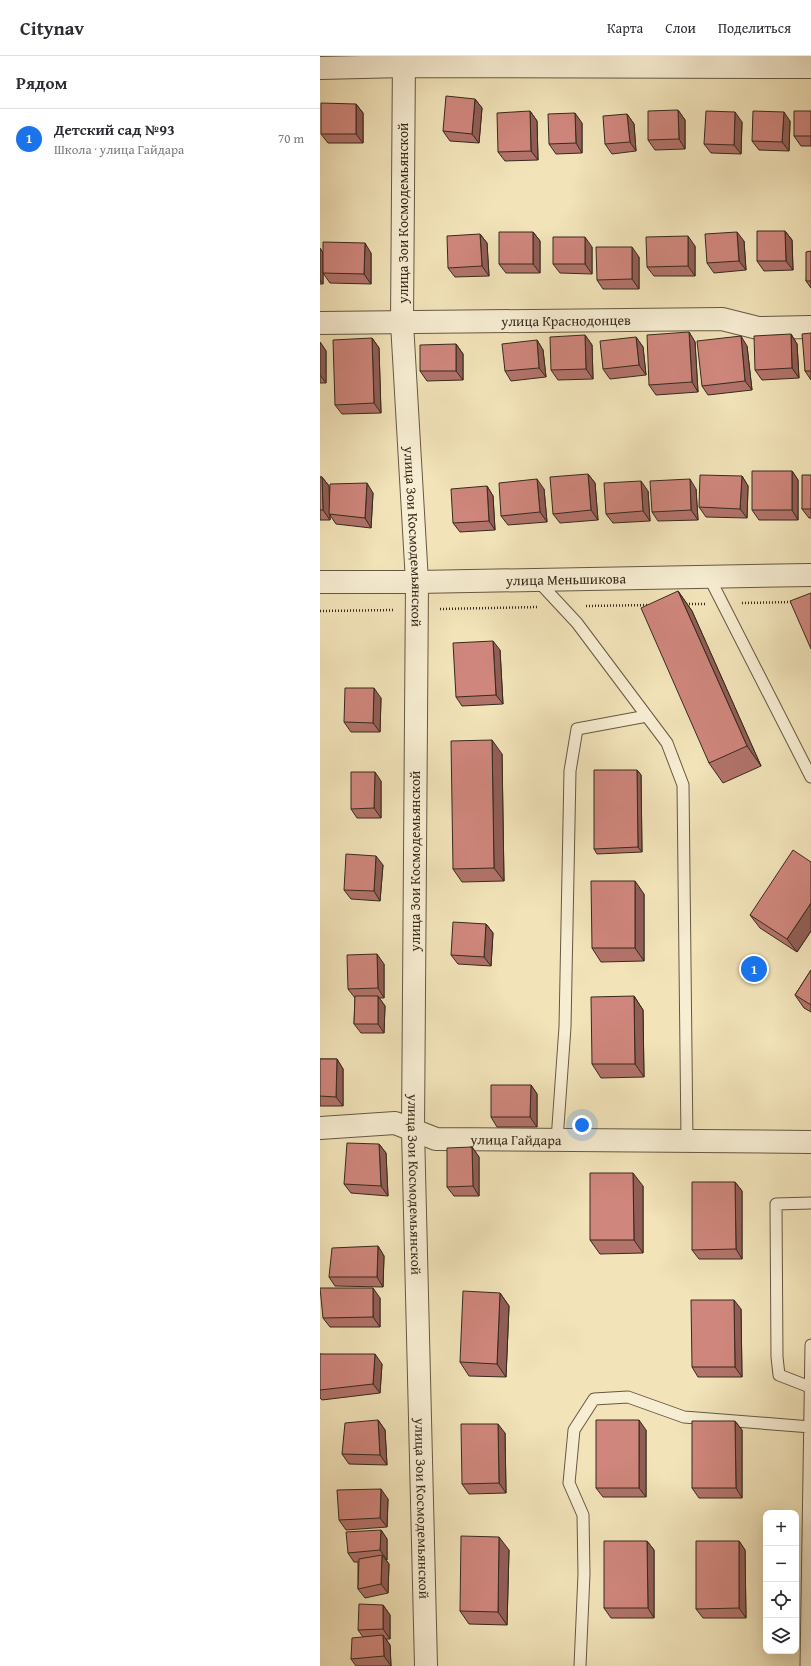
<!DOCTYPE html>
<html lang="ru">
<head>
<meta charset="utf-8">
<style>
	:root { --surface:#fff; --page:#f2f2f3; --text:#2b2b33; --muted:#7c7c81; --line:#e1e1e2; --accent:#1a73e8 }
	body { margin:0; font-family:"Gentium Book Plus",serif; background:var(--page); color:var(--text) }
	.controls { position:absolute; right:12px; bottom:12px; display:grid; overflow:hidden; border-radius:8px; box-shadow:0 4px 16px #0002 }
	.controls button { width:36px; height:36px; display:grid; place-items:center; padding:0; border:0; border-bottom:1px solid var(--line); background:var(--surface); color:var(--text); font:20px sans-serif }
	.you { position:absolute; left:262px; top:1069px; width:14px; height:14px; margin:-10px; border:3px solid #fff; border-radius:50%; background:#1a73e8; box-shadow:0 0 0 6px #1a73e833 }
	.badge { display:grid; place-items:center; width:26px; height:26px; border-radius:50%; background:var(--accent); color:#fff; font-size:13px; font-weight:700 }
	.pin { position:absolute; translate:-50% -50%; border:2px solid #fff; box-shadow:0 1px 4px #0006 }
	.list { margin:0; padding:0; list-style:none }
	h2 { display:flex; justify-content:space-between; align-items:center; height:52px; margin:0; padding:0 16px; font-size:17px }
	h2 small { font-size:13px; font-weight:400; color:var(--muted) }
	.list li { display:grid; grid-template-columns:26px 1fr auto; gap:12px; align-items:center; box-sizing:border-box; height:60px; padding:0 16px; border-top:1px solid var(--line) }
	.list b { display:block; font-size:15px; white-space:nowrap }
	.list p { margin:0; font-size:13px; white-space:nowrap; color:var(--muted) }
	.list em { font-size:13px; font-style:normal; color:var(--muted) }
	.icon { flex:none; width:22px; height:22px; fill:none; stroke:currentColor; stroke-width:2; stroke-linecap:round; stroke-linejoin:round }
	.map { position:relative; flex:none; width:491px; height:1610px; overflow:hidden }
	header { display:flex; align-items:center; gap:24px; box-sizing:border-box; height:56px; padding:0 20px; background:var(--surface); border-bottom:1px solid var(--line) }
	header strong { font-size:19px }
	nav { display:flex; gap:22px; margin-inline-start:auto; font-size:14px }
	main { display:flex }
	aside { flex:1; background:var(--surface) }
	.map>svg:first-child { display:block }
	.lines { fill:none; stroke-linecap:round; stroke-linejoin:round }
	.service-casing { stroke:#655843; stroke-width:13 }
	.minor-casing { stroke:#655843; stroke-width:24 }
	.tertiary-casing { stroke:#655843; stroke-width:24 }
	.path { stroke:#362a1c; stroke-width:2.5; stroke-dasharray:1 2; stroke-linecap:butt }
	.service { stroke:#f7edd2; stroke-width:11 }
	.minor { stroke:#f7edd2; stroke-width:22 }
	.tertiary { stroke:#f7edd2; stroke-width:22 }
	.wall { fill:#b2736b; stroke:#362a1c }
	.shaded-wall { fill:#915e57; stroke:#362a1c }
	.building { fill:#cf867c; stroke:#362a1c }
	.labels { text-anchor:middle; stroke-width:4; stroke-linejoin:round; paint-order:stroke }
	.street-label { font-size:14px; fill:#362a1c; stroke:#f7edd2 }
</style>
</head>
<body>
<header>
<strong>Citynav</strong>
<nav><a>Карта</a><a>Слои</a><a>Поделиться</a></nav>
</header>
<main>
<aside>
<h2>Рядом<small></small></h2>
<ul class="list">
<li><span class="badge">1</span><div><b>Детский сад №93</b><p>Школа · улица Гайдара</p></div><em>70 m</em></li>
</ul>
</aside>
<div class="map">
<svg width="491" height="1610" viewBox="0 0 491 1610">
	<rect width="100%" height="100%" fill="#f2e3b9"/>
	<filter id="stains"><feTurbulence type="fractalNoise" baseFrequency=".005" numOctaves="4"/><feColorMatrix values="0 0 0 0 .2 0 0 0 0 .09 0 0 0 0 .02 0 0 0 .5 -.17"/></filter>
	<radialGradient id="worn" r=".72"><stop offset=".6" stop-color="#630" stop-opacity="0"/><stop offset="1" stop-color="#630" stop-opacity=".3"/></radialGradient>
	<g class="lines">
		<defs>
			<path id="service" d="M389,521l102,200
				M217,524l40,43 90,120 16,42 4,356
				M237,1084l8,-113 5,-256 7,-42 70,-13
				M490,1331l-31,-12 -2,-18 -1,-153 35,-1
				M260,1610l4,-92 -1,-59 -14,-32 5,-53 20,-31 34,-2 56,20 127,10
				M486,1610l5,-321"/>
			<g id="minor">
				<path id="s1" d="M84,0l-2,267 15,259 -4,548 13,536"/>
				<path d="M0,12l84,-2 407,1"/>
				<path id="s2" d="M0,267l402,-4 36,9 53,-1"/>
				<path id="s3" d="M0,1072l75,-5 41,16 375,3"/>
			</g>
			<g id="tertiary">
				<path id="s4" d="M0,526h97l394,-7"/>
			</g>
		</defs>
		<use href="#service" class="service-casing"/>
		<use href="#minor" class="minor-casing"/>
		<use href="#tertiary" class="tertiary-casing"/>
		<path class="path" d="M422,547l51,-1
			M366,548h19
			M266,550l63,-1
			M120,553l99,-2
			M0,555l75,-1"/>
		<use href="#service" class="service"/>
		<use href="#minor" class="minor"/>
		<use href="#tertiary" class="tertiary"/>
	</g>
	<path class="wall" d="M155,43l7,9 -3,35 -29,-2 -7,-10z
		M36,48l7,9v30h-35l-7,-9z
		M358,54l7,10v29l-30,1 -7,-10z
		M210,55l7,10 1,39 -33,1 -7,-9z
		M491,55v35h-10l-7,-10z
		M307,58l7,10 2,27 -24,3 -7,-10z
		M470,65l-1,30 -30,-1 -7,-9z
		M422,66l-1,32 -30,-1 -7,-9z
		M262,67v30l-26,1 -7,-10z
		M465,175l7,9 1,30 -29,1 -7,-10z
		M213,176l7,9v32h-34l-7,-9z
		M160,178l7,9 2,33 -34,1 -7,-9z
		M424,185l2,29 -32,3 -7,-10z
		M375,190v30h-41l-7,-9z
		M272,191v27l-32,-1 -7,-9z
		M0,192l3,5h48v31l-41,-1 -7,-10v11h-3z
		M491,195v37l-5,-7z
		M319,201v32h-36l-6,-9z
		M369,276l6,10 3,50 -42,3 -7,-10z
		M491,277v47l-6,-9z
		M471,278l6,10 2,34 -37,2 -7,-10z
		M265,279l7,10 1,34 -35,1 -7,-10z
		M316,281l7,10 3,28 -36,4 -7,-10z
		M52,282l7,10 2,65 -39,1 -7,-9z
		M217,284l6,10 3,27 -35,4 -6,-10z
		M0,286l6,9v32h-6z
		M136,288l7,10v26l-36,1 -7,-10z
		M427,290l5,44 -44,5 -6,-9z
		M472,415l6,9v40h-39l-7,-10z
		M268,418l7,9 3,37 -38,3 -7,-9z
		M491,419v43h-2l-7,-9z
		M422,420l6,10 -1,32 -41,-1 -7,-10z
		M0,421h2l7,9 1,21 43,-14 -2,35 -35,-4 -6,-9v5h-10z
		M167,430l6,10 2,34 -35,2 -7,-9z
		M224,433l3,33 -39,3 -7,-9z
		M376,433l2,31 -40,1 -6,-9z
		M328,435l2,30 -37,2 -7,-9z
		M358,535l14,20 69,155 -38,17 -14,-20z
		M180,594l3,54 -41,2 -6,-9z
		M61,642l-1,34h-29l-7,-10z
		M182,698l2,127 -42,1 -9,-13z
		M317,714l4,5 1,77 -45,2 -3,-5z
		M61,725v37h-24l-6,-9z
		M491,806v69l-14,21 -37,-24 -10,-13z
		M63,809l-3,36 -29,-2 -7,-9z
		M324,838v67l-43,1 -9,-14z
		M166,868l7,9 -2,33 -33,-2 -7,-9z
		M64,908v34h-5l6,8 -1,27h-23l-7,-9 1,-26 -7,-9z
		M491,914v42l-7,-4 -9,-13z
		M314,940l9,14 1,67 -43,1 -9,-14z
		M0,1003h17l6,10v37h-23z
		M211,1029l6,9v33h-40l-6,-10z
		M59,1088l7,9 2,43 -37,-3 -7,-9z
		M152,1091l7,10v39h-25l-7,-9z
		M415,1126l7,9v68h-43l-7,-9z
		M323,1130v67l-43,1 -10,-14z
		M58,1190l6,10 -1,31 -48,-1 -6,-9z
		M180,1237l9,13 -3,71 -37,-1 -9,-14z
		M60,1242v29h-50l-7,-9z
		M421,1253l1,68h-44l-6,-10z
		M0,1298l62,10 -2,29 -58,7 -2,-2z
		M58,1364l7,10 2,35 -38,-1 -7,-10z
		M415,1365l7,9v68h-43l-7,-10z
		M326,1374v67h-43l-7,-9z
		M185,1377l1,60 -37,1 -7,-10z
		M68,1443l-1,28 -41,3 -7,-10z
		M61,1474l6,9v21h-1l3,4 -1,29 -23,5 -7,-9v-27h-4l-6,-9z
		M327,1485l7,9v68h-43l-7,-10z
		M419,1485l6,9 1,68h-43l-7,-9z
		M189,1494l-2,75 -38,-1 -9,-13z
		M63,1549l7,10v24h-4l4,6 1,21h-35l-5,-7 12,-22 -5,-7z"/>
	<path class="shaded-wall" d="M155,43l7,9 -3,35 -7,-9z
		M36,48l7,9v30l-7,-9z
		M358,54l7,10v29l-6,-10z
		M210,55l7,10 1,39 -7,-9z
		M415,56l7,10 -1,32 -7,-9z
		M464,56l6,9 -1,30 -7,-9z
		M255,57l7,10v30l-6,-10z
		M307,58l7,10 2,27 -6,-9z
		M465,175l7,9 1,30 -7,-9z
		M213,176l7,9v32l-7,-9z
		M417,176l7,9 2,29 -7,-9z
		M160,178l7,9 2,33 -7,-10z
		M368,180l7,10v30l-7,-10z
		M265,181l7,10v27l-7,-10z
		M45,187l6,10v31l-7,-10z
		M312,191l7,10v32l-7,-10z
		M0,192l3,5v31l-3,-4z
		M369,276l6,10 3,50 -6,-10z
		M471,278l6,10 2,34 -7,-10z
		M265,279l7,10 1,34 -7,-10z
		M421,280l6,10 5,44 -7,-9z
		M316,281l7,10 3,28 -7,-10z
		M52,282l7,10 2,65 -7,-10z
		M217,284l6,10 3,27 -7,-9z
		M0,286l6,9v32l-6,-8z
		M136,288l7,10v26l-7,-9z
		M472,415l6,9v40l-6,-10z
		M268,418l7,9 3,37 -7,-10z
		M422,420l6,10 -1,32 -7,-9z
		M2,421l7,9 1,34 -7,-10z
		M217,423l7,10 3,33 -7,-10z
		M370,423l6,10 2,31 -7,-10z
		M321,425l7,10 2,30 -7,-10z
		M47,427l6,10 -2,35 -6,-10z
		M167,430l6,10 2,34 -6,-9z
		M358,535l14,20 69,155 -14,-20z
		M173,585l7,9 3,54 -7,-9z
		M54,632l7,10 -1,34 -7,-9z
		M172,684l10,14 2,127 -10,-13z
		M317,714l4,5 1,77 -4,-5z
		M55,716l6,9v37l-7,-10z
		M56,800l7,9 -3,36 -6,-10z
		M315,825l9,13v67l-9,-13z
		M491,847v28l-14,21 -10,-13z
		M166,868l7,9 -2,33 -7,-9z
		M57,898l7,10v34l-6,-10z
		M58,940l7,10 -1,27 -6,-9z
		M314,940l9,14 1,67 -9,-13z
		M17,1003l6,10v37l-7,-9z
		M211,1029l6,9v33l-7,-10z
		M59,1088l7,9 2,43 -7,-10z
		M152,1091l7,10v39l-6,-10z
		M313,1117l10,13v67l-9,-13z
		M415,1126l7,9v68l-6,-10z
		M58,1190l6,10 -1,31 -6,-10z
		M53,1232l7,10v29l-7,-10z
		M180,1237l9,13 -3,71 -9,-13z
		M414,1244l7,9 1,68 -7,-10z
		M55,1298l7,10 -2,29 -7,-9z
		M58,1364l7,10 2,35 -7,-10z
		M319,1364l7,10v67l-7,-9z
		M415,1365l7,9v68l-6,-10z
		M178,1368l7,9 1,60 -7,-10z
		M61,1433l7,10 -1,28 -7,-9z
		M61,1474l6,9v21l-7,-10z
		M179,1481l10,13 -2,75 -9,-13z
		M327,1485l7,9v68l-6,-10z
		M419,1485l6,9 1,68 -7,-10z
		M62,1499l7,9 -1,29 -7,-9z
		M63,1549l7,10v24l-7,-10z
		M63,1579l7,10 1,21 -7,-10z"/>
	<path class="building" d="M126,40l29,3 -3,35 -29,-3z
		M1,47l35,1v30h-35z
		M358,54l1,29 -31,1v-29z
		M210,55l1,40 -33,1 -1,-39z
		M386,55l29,1 -1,33 -30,-1z
		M433,55l31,1 -2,30 -30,-1z
		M474,55h17v25h-17z
		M255,57l1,30 -27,1 -1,-30z
		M307,58l3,28 -25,2 -2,-28z
		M437,175h28l1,30h-29z
		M179,176h34v32h-34z
		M417,176l2,29 -32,2 -2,-29z
		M160,178l2,32 -34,2 -1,-32z
		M368,180v30l-41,1 -1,-30z
		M233,181h32v27h-32z
		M3,186l42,1 -1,31 -41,-1z
		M276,191h36v32l-35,1z
		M491,195v30h-5v-29z
		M369,276l3,50 -43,3 -2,-50z
		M491,277v38h-6l-3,-37z
		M471,278l1,34 -37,2 -1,-34z
		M265,279l1,34 -35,1 -1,-33z
		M421,280l4,45 -43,5 -5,-45z
		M316,281l3,28 -36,4 -3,-28z
		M52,282l2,65 -39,2 -2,-65z
		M217,284l2,28 -34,3 -3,-27z
		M136,288v27h-36v-26z
		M432,415h40v39h-40z
		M268,418l3,36 -38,4 -3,-37z
		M380,419l42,1 -2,33 -41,-2z
		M482,419h9v34h-9z
		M0,421h2l1,33h-3z
		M217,423l3,33 -39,4 -2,-33z
		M370,423l1,31 -39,2 -2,-31z
		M321,425l2,30 -37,3 -2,-31z
		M47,427l-2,35 -36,-4 1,-30z
		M167,430l2,35 -36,2 -2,-34z
		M358,535l69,155 -38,17 -68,-155z
		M491,537v56l-21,-48z
		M173,585l3,54 -40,2 -3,-54z
		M25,632h29l-1,35 -29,-1z
		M172,684l2,128 -41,1 -2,-128z
		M274,714h43l1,77 -44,2z
		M31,716h24l-1,36 -23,1z
		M473,794l18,12v41l-24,36 -37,-24z
		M26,798l30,2 -2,35 -30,-1z
		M271,825h44v67h-43z
		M133,866l33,2 -2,33 -33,-2z
		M57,898l1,34 -30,1 -1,-34z
		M491,914v35l-16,-10z
		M35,940h23v28h-24z
		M314,940l1,68h-43l-1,-67z
		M0,1003h17l-1,38 -16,-1z
		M171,1029h40l-1,32h-39z
		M27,1087l32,1 2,42 -37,-2z
		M152,1091l1,39 -26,1v-39z
		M270,1117h43l1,67h-44z
		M372,1126h43l1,67 -44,1z
		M58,1190l-1,31h-48l3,-29z
		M0,1232h53v29l-50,1z
		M143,1235l37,2 -3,71 -37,-2z
		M371,1244h43l1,67h-43z
		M0,1298h55l-2,30 -53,6z
		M58,1364l2,35 -38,-1 3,-31z
		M276,1364h43v68h-43z
		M372,1365h43l1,67h-44z
		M141,1368h37l1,59 -37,1z
		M61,1433l-1,29 -41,2 -2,-30z
		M61,1474l-1,20 -32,3 -2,-21z
		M141,1480l38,1 -1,75 -38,-1z
		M284,1485h43l1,67h-44z
		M376,1485h43v67l-43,1z
		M62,1499l-1,29 -23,5 1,-30z
		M39,1548l24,1v24l-25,1z
		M63,1579l1,21 -33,3 1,-21z"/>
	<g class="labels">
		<g class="street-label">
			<text transform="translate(83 157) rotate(-90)" y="5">улица Зои Космодемьянской</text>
			<text dy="5" stroke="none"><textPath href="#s2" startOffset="246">улица Краснодонцев</textPath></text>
			<text dy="5" stroke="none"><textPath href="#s1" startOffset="481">улица Зои Космодемьянской</textPath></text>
			<text dy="5" stroke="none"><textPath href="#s4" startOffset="246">улица Меньшикова</textPath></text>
			<text transform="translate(95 805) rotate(-90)" y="5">улица Зои Космодемьянской</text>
			<text dy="5" stroke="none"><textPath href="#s3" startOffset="199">улица Гайдара</textPath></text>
			<text dy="5" stroke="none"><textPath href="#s1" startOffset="1129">улица Зои Космодемьянской</textPath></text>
			<text dy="5" stroke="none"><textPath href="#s1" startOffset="1453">улица Зои Космодемьянской</textPath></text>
		</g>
	</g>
	<rect width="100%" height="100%" filter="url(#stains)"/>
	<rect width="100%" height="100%" fill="url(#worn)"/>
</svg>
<div class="controls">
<button>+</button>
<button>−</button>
<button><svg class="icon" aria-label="locate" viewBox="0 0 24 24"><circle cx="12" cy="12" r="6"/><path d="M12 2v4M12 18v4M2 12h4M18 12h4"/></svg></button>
<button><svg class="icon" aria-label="layers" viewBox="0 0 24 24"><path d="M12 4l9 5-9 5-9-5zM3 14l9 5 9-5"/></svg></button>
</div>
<div class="you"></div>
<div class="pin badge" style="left:434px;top:913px">1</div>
</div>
</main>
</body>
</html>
